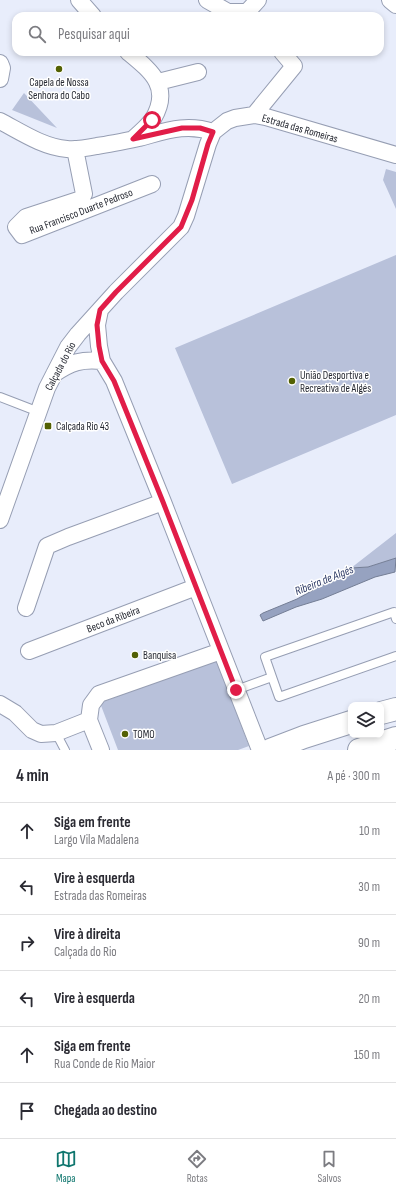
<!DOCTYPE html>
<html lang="pt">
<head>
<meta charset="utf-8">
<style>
	:root { --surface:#fff; --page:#f2f2f3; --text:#2b2b33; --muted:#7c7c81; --line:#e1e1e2; --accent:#0f766e }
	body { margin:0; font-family:"Sofia Sans Condensed",sans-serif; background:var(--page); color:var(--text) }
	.controls { position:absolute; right:12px; bottom:12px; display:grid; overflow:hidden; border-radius:8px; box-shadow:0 2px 6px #0003 }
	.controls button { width:36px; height:36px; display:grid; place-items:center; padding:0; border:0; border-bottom:1px solid var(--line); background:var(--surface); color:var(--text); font:20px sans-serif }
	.stop { position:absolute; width:12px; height:12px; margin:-9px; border:3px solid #e11d48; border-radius:50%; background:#fff }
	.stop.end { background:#e11d48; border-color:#fff; box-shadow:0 1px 4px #0008 }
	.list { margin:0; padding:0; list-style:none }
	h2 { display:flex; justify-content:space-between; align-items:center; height:52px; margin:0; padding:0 16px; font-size:17px }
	h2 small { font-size:13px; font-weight:400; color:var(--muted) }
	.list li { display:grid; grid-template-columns:26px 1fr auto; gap:12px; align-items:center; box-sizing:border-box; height:56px; padding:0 16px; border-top:1px solid var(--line) }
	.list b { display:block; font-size:15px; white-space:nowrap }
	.list p { margin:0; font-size:13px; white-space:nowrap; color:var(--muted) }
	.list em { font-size:13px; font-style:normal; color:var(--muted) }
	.icon { flex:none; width:22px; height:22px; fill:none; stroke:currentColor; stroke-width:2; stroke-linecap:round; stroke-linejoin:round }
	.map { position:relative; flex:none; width:396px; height:750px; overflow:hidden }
	.search { position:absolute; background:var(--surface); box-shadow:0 2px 6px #0003; left:12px; right:12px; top:12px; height:44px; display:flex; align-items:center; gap:10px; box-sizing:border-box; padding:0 14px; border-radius:12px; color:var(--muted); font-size:15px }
	.sheet { height:388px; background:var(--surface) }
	nav { display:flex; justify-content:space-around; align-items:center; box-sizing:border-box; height:56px; border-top:1px solid var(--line); background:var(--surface); font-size:11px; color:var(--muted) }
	nav a { display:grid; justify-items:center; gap:2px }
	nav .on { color:var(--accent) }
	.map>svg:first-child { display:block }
	.green { fill:#b8c1da }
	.water { fill:#96a2c0; stroke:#747e95 }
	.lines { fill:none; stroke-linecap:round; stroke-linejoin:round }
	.lane-casing { stroke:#969eb3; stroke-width:10 }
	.street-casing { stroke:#969eb3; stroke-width:18 }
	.secondary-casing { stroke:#969eb3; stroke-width:24 }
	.lane { stroke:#fff; stroke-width:8 }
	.street { stroke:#fff; stroke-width:16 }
	.secondary { stroke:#fff; stroke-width:22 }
	.route { stroke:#e11d48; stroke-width:5 }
	.poi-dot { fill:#536103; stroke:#fff; stroke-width:1.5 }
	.labels { text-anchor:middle; stroke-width:3; stroke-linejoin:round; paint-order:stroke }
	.poi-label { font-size:11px; fill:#262932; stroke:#fff; text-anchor:start }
	.street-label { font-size:11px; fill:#262932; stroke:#fff }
	.water-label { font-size:12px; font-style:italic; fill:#2c3964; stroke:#fff }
</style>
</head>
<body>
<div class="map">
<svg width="396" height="750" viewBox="0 0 396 750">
	<rect width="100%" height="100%" fill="#e8edfb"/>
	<path class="green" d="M24,93l33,35 -45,-18z
		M386,169l10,3v37l-13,-29z
		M396,255v160l-164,69 -57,-136z
		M396,533v25l-28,9 -17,1z
		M216,659l33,87 -11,4h-120l-18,-47z"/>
	<path class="water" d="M396,558l-1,14 -20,5 -53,22 -26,8 -33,14 -3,-6 3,-2 34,-14 31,-17 15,-11 8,-3 17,-1z"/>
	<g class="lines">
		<defs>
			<path id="lane" d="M0,397l39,15
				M396,619l-2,-7 -129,45 14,40 117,-41
				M236,690l36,-13
				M56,733l9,17"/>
			<path id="street" d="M79,0l14,16
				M207,0l21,12h19
				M390,0l6,5
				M247,12l11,-12
				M128,52c23,19 44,35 25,67 -5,7 -13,14 -20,20
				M0,63l2,5 -2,11
				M158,82l40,-10
				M254,115l40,-49 -12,-14
				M0,121c21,11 43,26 67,28 10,1 20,-1 30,-3 14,-2 28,-5 42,-8 27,-7 47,-15 74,-6
				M75,149l9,45 -3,5 -55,18 -10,10 6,8 130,-51
				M100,310l-3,15 2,21 3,15 12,20 49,121 97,248
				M54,374c17,-12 28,-15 48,-13
				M0,520l47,-132 21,-41 10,-13 38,-42 65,-65 5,-11 22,-72 5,-12 14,-11 8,-3 19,-3 12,2 130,38
				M26,608l21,-62 21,-9 95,-35
				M29,651l167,-64
				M0,704l15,9 17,17 9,4 15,-1 33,-13
				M101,750l-12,-30 2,-15 8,-11 122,-43"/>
			<path id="secondary" d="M381,713l15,-4
				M270,750l34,-13 47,-15
				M359,750l37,-12"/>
		</defs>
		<use href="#lane" class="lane-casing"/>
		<use href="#street" class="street-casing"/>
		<use href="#secondary" class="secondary-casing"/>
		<use href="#lane" class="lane"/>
		<use href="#street" class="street"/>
		<use href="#secondary" class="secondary"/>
	</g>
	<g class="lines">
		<path class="route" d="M152,120l-19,19 49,-11h18l13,4 -5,12 -16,56 -11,27 -65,65 -16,18 -3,15 2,21 3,15 12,20 49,121 73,188"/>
	</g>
	<g class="poi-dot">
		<circle cx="59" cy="69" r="4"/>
		<circle cx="292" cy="381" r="4"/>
		<rect x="44" y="422" width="8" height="8" rx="2"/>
		<circle cx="135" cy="655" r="4"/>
		<circle cx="125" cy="734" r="4"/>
	</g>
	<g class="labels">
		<g class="poi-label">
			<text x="59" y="86" text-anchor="middle">Capela de Nossa<tspan x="59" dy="13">Senhora do Cabo</tspan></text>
			<text x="300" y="379">União Desportiva e<tspan x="300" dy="13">Recreativa de Algés</tspan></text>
			<text x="56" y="430">Calçada Rio 43</text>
			<text x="143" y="659">Banquisa</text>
			<text x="133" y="738">TOMO</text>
		</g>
		<g class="street-label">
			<text transform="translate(300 128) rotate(16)" y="4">Estrada das Romeiras</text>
			<text transform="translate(81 211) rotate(-21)" y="4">Rua Francisco Duarte Pedroso</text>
			<text transform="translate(60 366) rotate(-62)" y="4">Calçada do Rio</text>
			<text transform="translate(113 619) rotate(-21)" y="4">Beco da Ribeira</text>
		</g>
		<g class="water-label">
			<text transform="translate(324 580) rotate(-22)" y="4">Ribeira de Algés</text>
		</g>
	</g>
</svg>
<div class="controls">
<button><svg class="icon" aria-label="layers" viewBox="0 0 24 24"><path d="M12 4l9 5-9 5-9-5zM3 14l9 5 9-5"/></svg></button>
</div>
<div class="stop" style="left:152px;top:120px"></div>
<div class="stop end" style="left:236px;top:690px"></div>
<div class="search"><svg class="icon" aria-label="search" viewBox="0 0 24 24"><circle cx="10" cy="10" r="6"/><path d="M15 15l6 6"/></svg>Pesquisar aqui</div>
</div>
<section class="sheet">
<h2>4 min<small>A pé · 300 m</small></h2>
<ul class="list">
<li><svg class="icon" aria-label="ahead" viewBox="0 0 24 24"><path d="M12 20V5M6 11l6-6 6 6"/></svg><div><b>Siga em frente</b><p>Largo Vila Madalena</p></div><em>10 m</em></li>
<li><svg class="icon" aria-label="left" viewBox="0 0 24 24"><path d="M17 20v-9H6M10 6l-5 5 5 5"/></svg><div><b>Vire à esquerda</b><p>Estrada das Romeiras</p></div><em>30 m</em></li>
<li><svg class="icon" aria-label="right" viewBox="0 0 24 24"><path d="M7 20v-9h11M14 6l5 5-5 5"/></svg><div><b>Vire à direita</b><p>Calçada do Rio</p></div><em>90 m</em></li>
<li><svg class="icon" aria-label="left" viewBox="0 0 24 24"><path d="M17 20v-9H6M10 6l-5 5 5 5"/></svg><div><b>Vire à esquerda</b></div><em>20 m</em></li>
<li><svg class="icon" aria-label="ahead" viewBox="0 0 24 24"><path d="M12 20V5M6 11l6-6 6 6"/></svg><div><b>Siga em frente</b><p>Rua Conde de Rio Maior</p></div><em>150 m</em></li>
<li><svg class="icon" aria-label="arrive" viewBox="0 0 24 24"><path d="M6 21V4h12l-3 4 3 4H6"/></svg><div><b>Chegada ao destino</b></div></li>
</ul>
</section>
<nav>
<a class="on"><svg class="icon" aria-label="map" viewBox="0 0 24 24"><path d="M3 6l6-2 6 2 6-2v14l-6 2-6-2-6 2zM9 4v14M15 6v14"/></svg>Mapa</a>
<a><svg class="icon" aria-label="directions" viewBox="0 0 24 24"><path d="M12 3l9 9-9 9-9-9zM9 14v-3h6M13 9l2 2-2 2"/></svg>Rotas</a>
<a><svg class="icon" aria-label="saved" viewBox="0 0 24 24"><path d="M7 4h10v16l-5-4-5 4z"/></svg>Salvos</a>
</nav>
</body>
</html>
